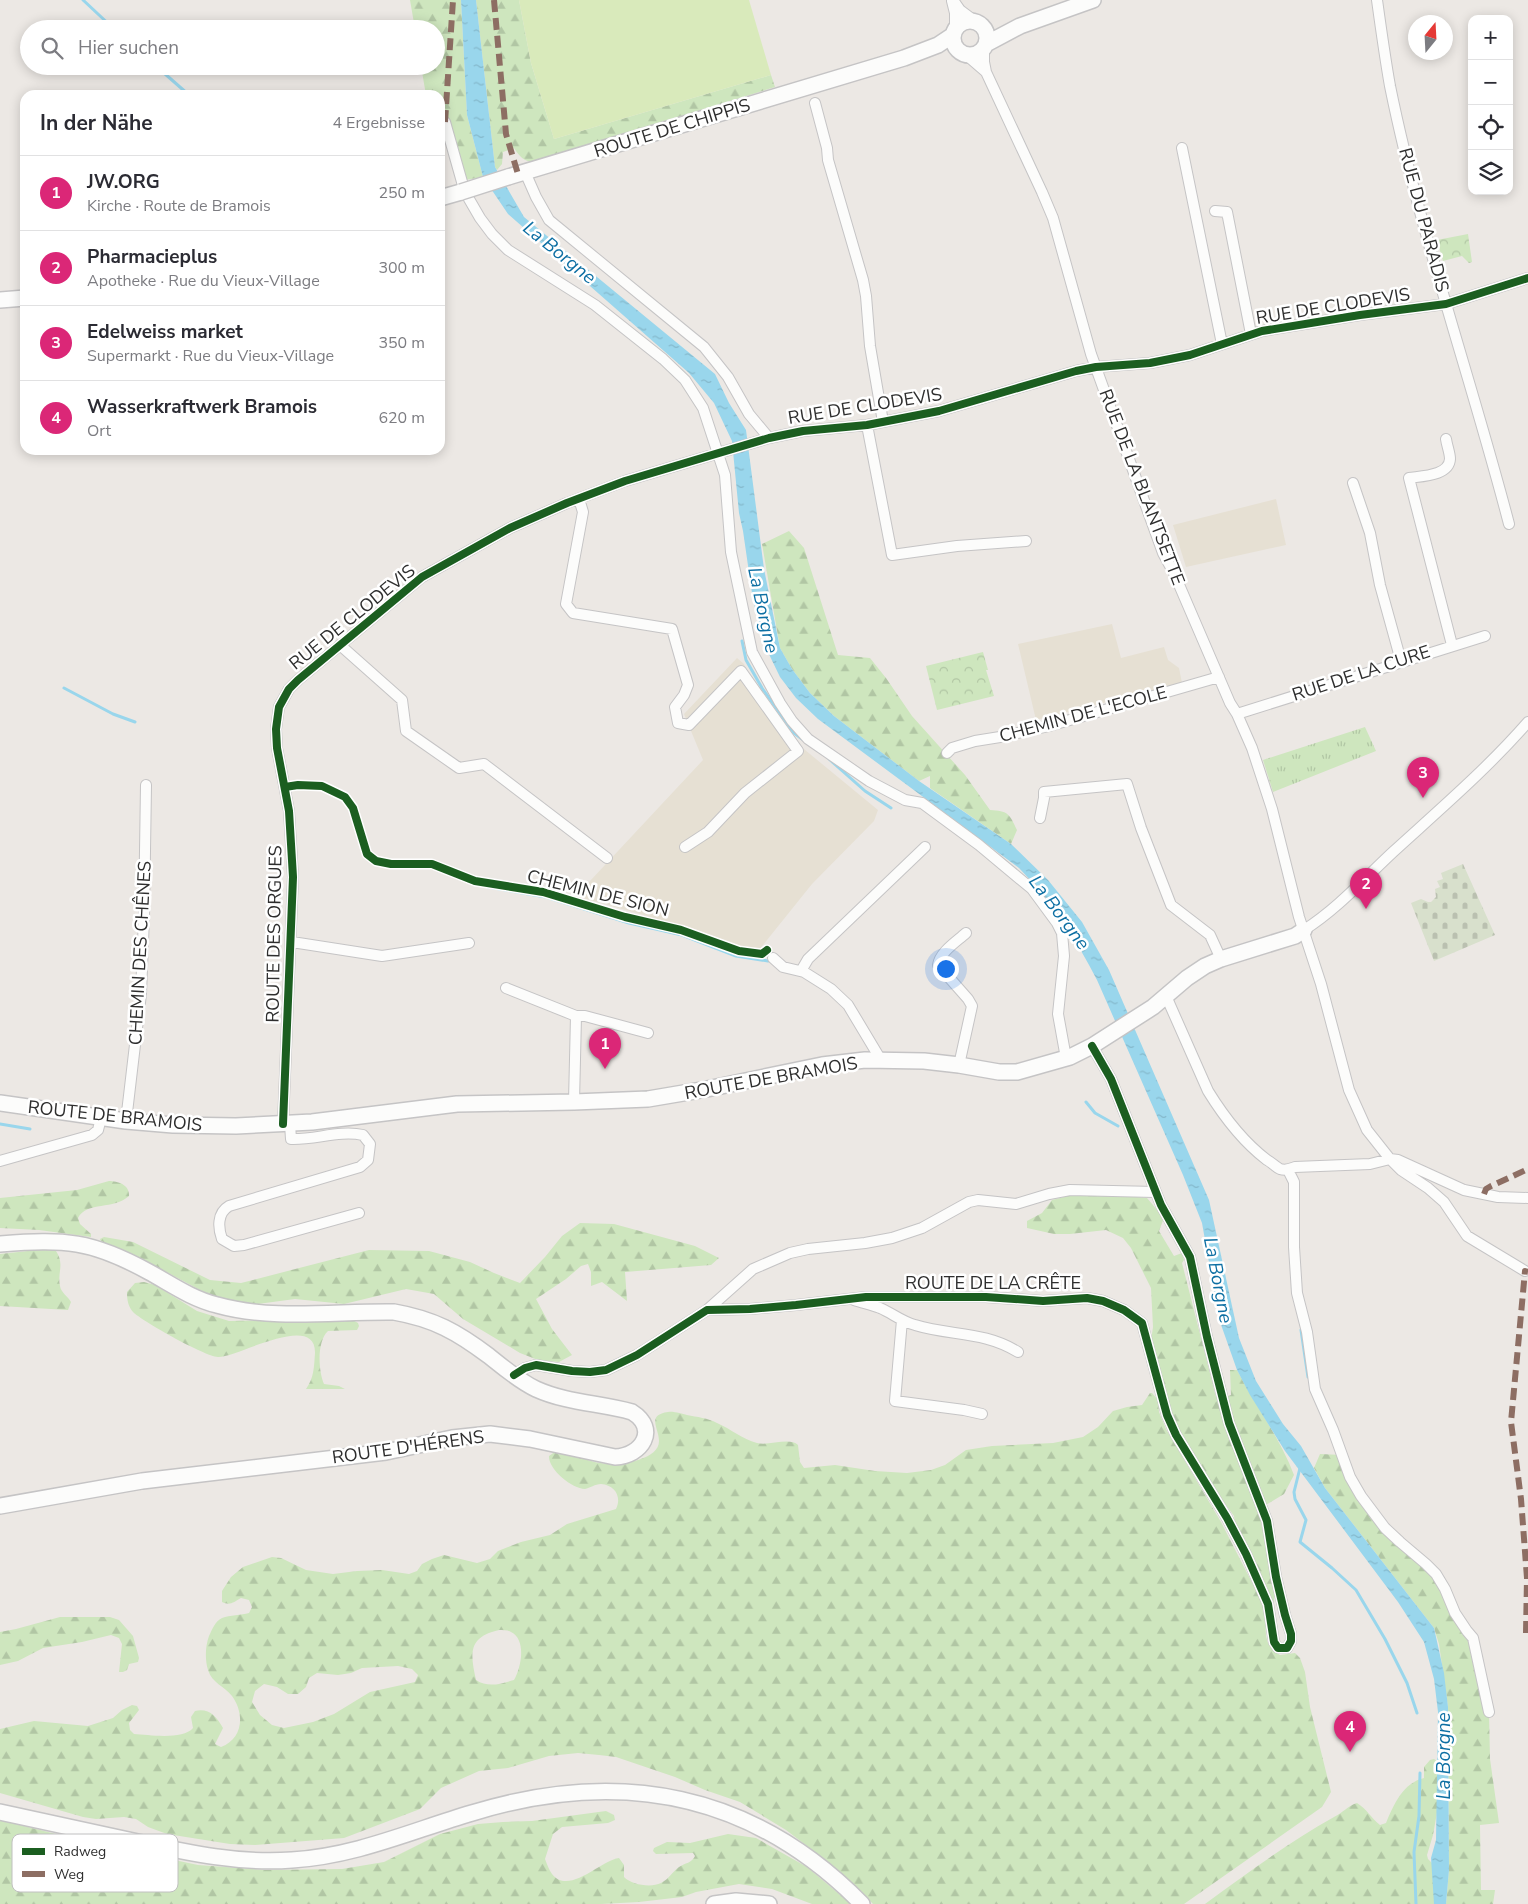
<!DOCTYPE html>
<html lang="de">
<head>
<meta charset="utf-8">
<style>
	:root { --surface:#fff; --page:#f2f2f3; --text:#2b2b33; --muted:#7c7c81; --line:#e1e1e2; --accent:#db2777 }
	body { margin:0; font-family:"Nunito Sans",sans-serif; background:var(--page); color:var(--text) }
	.controls { position:absolute; right:15px; top:15px; display:grid; overflow:hidden; border-radius:10px; box-shadow:0 2px 12px #0003 }
	.controls button { width:45px; height:45px; display:grid; place-items:center; padding:0; border:0; border-bottom:1px solid var(--line); background:var(--surface); color:var(--text); font:25px sans-serif }
	.compass { position:absolute; left:1408px; top:15px; width:45px; height:45px; border-radius:50%; background:var(--surface); box-shadow:0 2px 12px #0003; rotate:18deg }
	.you { position:absolute; left:945px; top:968px; width:18px; height:18px; margin:-12px; border:4px solid #fff; border-radius:50%; background:#1a73e8; box-shadow:0 0 0 8px #1a73e833 }
	.badge { display:grid; place-items:center; width:32px; height:32px; border-radius:50%; background:var(--accent); color:#fff; font-size:16px; font-weight:700 }
	.pin { position:absolute; translate:-50% -41px; filter:drop-shadow(0 1px 2px #0008) }
	.pin::after { content:''; position:absolute; top:26px; width:18px; height:15px; background:inherit; clip-path:polygon(0 0,100% 0,50% 100%) }
	.list { margin:0; padding:0; list-style:none }
	h2 { display:flex; justify-content:space-between; align-items:center; height:65px; margin:0; padding:0 20px; font-size:21px }
	h2 small { font-size:16px; font-weight:400; color:var(--muted) }
	.list li { display:grid; grid-template-columns:32px 1fr auto; gap:15px; align-items:center; box-sizing:border-box; height:75px; padding:0 20px; border-top:1px solid var(--line) }
	.list b { display:block; font-size:19px; white-space:nowrap }
	.list p { margin:0; font-size:16px; white-space:nowrap; color:var(--muted) }
	.list em { font-size:16px; font-style:normal; color:var(--muted) }
	.icon { flex:none; width:28px; height:28px; fill:none; stroke:currentColor; stroke-width:2; stroke-linecap:round; stroke-linejoin:round }
	.map { position:relative; flex:none; width:1528px; height:1904px; overflow:hidden }
	.search { position:absolute; background:var(--surface); box-shadow:0 2px 12px #0003; left:20px; top:20px; width:425px; height:55px; display:flex; align-items:center; gap:12px; box-sizing:border-box; padding:0 18px; border-radius:28px; color:var(--muted); font-size:19px }
	.panel { position:absolute; background:var(--surface); box-shadow:0 2px 12px #0003; left:20px; top:90px; width:425px; height:365px; border-radius:15px }
	.map>svg:first-child { display:block }
	.education { fill:#e6e0d3 }
	.grass { fill:url(#grass-tufts) }
	.forest { fill:url(#forest-firs); fill-rule:evenodd }
	.cemetery { fill:url(#cemetery-stones) }
	.park { fill:url(#park-crowns) }
	.pitch { fill:#d9eabb }
	.water { fill:url(#water-ripples) }
	.lines { fill:none; stroke-linecap:round; stroke-linejoin:round }
	.stream { stroke:#99d6ec; stroke-width:3 }
	.street-casing { stroke:#c5c4c5; stroke-width:12 }
	.secondary-casing { stroke:#c5c4c5; stroke-width:18 }
	.street { stroke:#fcfcfb; stroke-width:10 }
	.secondary { stroke:#fcfcfb; stroke-width:15 }
	.secondary-bridge-casing { stroke:#c5c4c5; stroke-width:18; stroke-linecap:butt }
	.secondary-bridge { stroke:#fcfcfb; stroke-width:15 }
	.quiet { stroke:#8d6e63; stroke-width:6; stroke-dasharray:12 6; stroke-linecap:butt }
	.cycleway-casing { stroke:#fff; stroke-width:11 }
	.cycleway { stroke:#1b5e20; stroke-width:8 }
	.labels { text-anchor:middle; stroke-width:5; stroke-linejoin:round; paint-order:stroke }
	.street-label { font-size:18px; fill:#2e2e2e; stroke:#fff }
	.water-label { font-size:19px; font-style:italic; fill:#0d6fa3; stroke:#fff }
	.key { fill:#fff; stroke:#c0c0c0; stroke-width:1 }
	.key-label { font-size:14px; fill:#2e2e2e }
</style>
</head>
<body>
<div class="map">
<svg width="1528" height="1904" viewBox="0 0 1528 1904">
	<defs>
		<pattern id="grass-tufts" width="24" height="20" patternUnits="userSpaceOnUse" patternTransform="scale(1.25)"><rect width="24" height="20" fill="#cee6be"/><path d="M3 7l-1-3M5 7V3M7 7l1-3M15 17l-1-3M17 17v-4M19 17l1-3" fill="none" stroke="#b1c6a4"/></pattern>
		<pattern id="forest-firs" width="22" height="20" patternUnits="userSpaceOnUse" patternTransform="scale(1.25)"><rect width="22" height="20" fill="#cee6be"/><path d="M5 1l3.5 6h-7zM16 11l3.5 6h-7z" fill="#b1c6a4"/></pattern>
		<pattern id="cemetery-stones" width="16" height="16" patternUnits="userSpaceOnUse" patternTransform="scale(1.25)"><rect width="16" height="16" fill="#d8e0cc"/><path d="M2 7V4a2 2 0 0 1 4 0v3zM10 15v-3a2 2 0 0 1 4 0v3z" fill="#bac0b0"/></pattern>
		<pattern id="park-crowns" width="20" height="18" patternUnits="userSpaceOnUse" patternTransform="scale(1.25)"><rect width="20" height="18" fill="#cee6be"/><path d="M2 6a3 3 0 1 1 6 0M12 15a3 3 0 1 1 6 0" fill="none" stroke="#b1c6a4"/></pattern>
		<pattern id="water-ripples" width="26" height="14" patternUnits="userSpaceOnUse" patternTransform="scale(1.25)"><rect width="26" height="14" fill="#99d6ec"/><path d="M2 4q2-2 4 0t4 0M15 11q2-2 4 0t4 0" fill="none" stroke="#84b8cb"/></pattern>
	</defs>
	<rect width="100%" height="100%" fill="#ece8e4"/>
	<path class="education" d="M1276,499l10,46 -100,22 -13,-42z
		M1112,624l9,34 43,-11 4,13 11,8 3,15 -146,37 -18,-76z
		M737,658l7,6 6,14 49,67 79,65 -4,11 -62,63 -53,66 -26,-4 -36,-16 -121,-34 127,-136 -19,-46z"/>
	<path class="grass" d="M1365,727l11,24 -103,41 -10,-32z"/>
	<path class="forest" d="M410,0h51l6,115 16,62 -18,3 -15,-57 -10,-4v-24h-14l-5,-29h15v-37h-21z
		M476,0h43l12,63 23,76 217,-64 4,12 -241,75c-11,-1 -14,-5 -20,-14l-11,4 -1,12 -5,6 -2,-3z
		M789,531l15,17 34,107 32,3 16,20 26,38 53,59 25,35c18,1 19,3 27,20l-6,14 -81,-56v-12l-11,5 -85,-65 -24,-23 -18,-24 -12,-21 -18,-104z
		M109,1181c9,0 21,4 20,15 -15,14 -42,5 -51,22l2,6 11,10v3l-52,-7 -39,-2v-30l77,-8z
		M1106,1194l41,4 17,20 -5,13 15,25 8,-3 2,7 -2,3 34,134 7,1 8,-3 -1,-25h7c18,35 43,68 57,105l-10,19 -23,14v15l15,69 -6,23 -33,-78 -3,-21 -30,-41 -23,-39 -10,-23 -20,-72 2,-14 -2,-39 -20,-40 -8,-10 -17,-8 -36,4h-16l-27,-6v-7l15,-8 10,-13 20,-5z
		M580,1223l34,1 81,22 24,12 -8,7 -86,7 2,29 -25,-19 -11,4v-14l-3,-8 -7,2 -15,13 -30,20 16,30 20,26 -13,7 -21,-2 -18,-7 -57,-34 -29,-25 -28,-5 -62,15 -49,-5 -44,6 -29,-6 -22,-9 -41,-22 -58,-27 -1,-2 4,-2 29,5 77,38 31,3 128,-33 60,1 41,11 24,11 26,10 25,-26 17,-21z
		M46,1249l10,2c9,14 1,21 4,35 1,7 8,10 11,16l-3,8 -68,-4v-52z
		M144,1282l11,3 42,26 32,10 122,-2 7,4 1,3 -2,4 -29,1c-11,10 -10,39 -4,53l15,2 6,3h-39c8,-11 8,-22 9,-36 1,-42 -79,5 -97,4 -14,-1 -72,-34 -84,-44 -6,-6 -7,-13 -7,-21l8,-9z
		M1150,1393h2l6,7 1,12 7,17 55,93 43,84c5,20 -5,37 16,49l15,-2 5,5 5,14 5,35 21,85 -9,15 -138,97h-311l-12,-13 -37,-32 -38,-29 -46,-28 -35,-12 -30,-13 -59,-20 -17,-2 -21,-2 -29,3 -41,12 -29,3 -38,17 -21,21 -76,29 -89,7 -25,-1 -63,-10 -19,-7 -12,-8 -12,-2 -28,2 -13,-2 -83,-24v-64l34,-8 54,5 25,-8 9,-8 10,-5 5,1 2,4 -10,13 1,7 4,4c16,1 49,6 59,-6l-2,-11 4,-6c14,-3 21,5 28,17l-8,16 6,3c22,-8 24,-33 11,-51 -8,-10 -20,-13 -24,-26 -3,-10 -3,-23 1,-34 3,-6 6,-15 13,-18 8,-3 19,-3 27,-5l3,-6 -3,-7 -8,-2c-7,4 -11,8 -19,4v-11l9,-14 12,-10 29,-10 9,1 25,12 27,4 24,-3 25,-1 27,4 8,-3 5,-7 10,-5 12,-4 33,8 13,-4 8,-8 23,-9 29,-7 17,-11 49,-15c6,-12 -1,-24 -15,-25 -6,0 -11,4 -16,5 -13,0 -37,-20 -36,-33l7,-5c20,3 35,13 55,13 14,0 48,-5 48,-23 0,-13 -13,-26 9,-29 6,-1 14,2 19,3 10,2 21,3 30,8 14,6 25,16 40,20 12,3 33,-6 41,2l2,17 4,6 31,-3 40,6 32,2 24,-3 14,-5 21,-15 26,-4 61,-3 30,-6 15,-10 15,-16 14,-4 15,-2zM499,1630c4,0 9,0 12,2 16,8 10,36 3,48 -14,4 -26,8 -38,0 -6,-27 -8,-43 23,-50zM398,1666l14,3 6,6 -3,7 -45,10 -36,22 -21,8 -29,6 -12,-3 -12,-10 -8,-13 3,-11 9,-7 13,3 11,7h10l8,-7 3,-9 8,-5 21,2 13,-2 11,-5z
		M1320,1454l22,1 32,58 52,51 41,67 22,81 1,47 9,64 -19,2 1,65h14l-2,14h-47l3,-34 -1,-163 -9,-63 -5,-16 -109,-140 -11,-20z
		M60,1617h50l9,3 14,16 6,22 -1,4 -9,2 -2,6 -4,2h-4l3,-28 -3,-6 -8,-3 -29,7 -39,6 -25,13 -18,4v-33l16,-3z
		M1434,1759l6,4 -2,44 -5,28 -6,20 1,4 6,6 2,39h-231c42,-31 83,-61 129,-87 9,-4 13,-11 23,-14 10,6 14,15 23,22l6,-2c8,-19 17,-40 38,-45v-11l6,-7z
		M606,1811l8,4 1,5 -7,3 -46,4 -9,7 -8,25c2,5 4,11 7,15 17,22 49,-14 67,-16l5,7v12c8,8 27,11 37,6 8,-4 12,-12 18,-16 6,-4 13,-4 16,-11l-2,-3 -37,1 -3,-3 1,-3 13,-6 23,1 38,-9 28,4 51,29 44,37h-39l-40,-15 -33,-5 -43,8 -14,5 -43,5 -38,2h-601v-84l84,21 114,24 67,5 77,-1 42,-7 56,-28 38,-10 25,-2 29,-1z"/>
	<path class="cemetery" d="M1463,864l32,71 -61,26 -23,-58 10,-4 7,3h3l5,-5 -1,-8 5,-2 -3,-6 6,-2 -2,-6z"/>
	<path class="park" d="M1468,234l4,28 -3,1 -7,-7 -19,5 -6,-21z
		M983,652l5,18h-2l8,26 -57,14 -11,-44z"/>
	<path class="pitch" d="M519,0h230l22,75 -217,64 -23,-76z"/>
	<path class="water" d="M461,0h15l19,167 29,50 191,157 14,29 17,27 18,139 16,79 12,21 18,24 24,23 85,65 92,63 37,36 34,42 27,48 100,230 30,138 17,43 27,43 18,22 24,42 109,140 10,45 4,34 1,163 -3,34h-12l-3,-46 5,-18 2,-128 -4,-33 -10,-37 -26,-40 -113,-151 -35,-56 -13,-25 -18,-51 -17,-96 -19,-48 -86,-195c-21,-41 -46,-79 -78,-112l-201,-149 -22,-21 -16,-21 -14,-29 -13,-48 -10,-69 -4,-18 -7,-72 -18,-38 -25,-30 -181,-159 -25,-37 -16,-62z"/>
	<g class="lines">
		<path class="stream" d="M83,0l31,29
			M156,66l33,29
			M742,641l4,19 16,28 32,45 8,6
			M64,688l49,26 22,8
			M829,759l36,32 26,17
			M488,887l58,10 83,26 53,12 54,21 32,5
			M1086,1102l9,11 23,13
			M0,1124l30,5
			M1301,1330l7,47
			M1300,1468l-6,24 1,7 11,21 -6,22 32,26 24,22 29,49 22,44 10,30
			M1416,1904l-2,-52 5,-36 1,-43"/>
		<defs>
			<path id="street" d="M953,0l7,10 16,12
				M1377,0c4,29 8,58 13,86 30,148 81,292 119,438
				M952,1l3,12v18
				M984,47v15l2,10 56,120 11,26 38,136 72,199 11,20 56,130 7,11 15,34 20,61 27,108 22,67 28,106 18,40 23,29 11,11 27,18 16,14 23,34 58,35
				M964,53l22,19
				M815,103l12,45 1,12 35,120 3,16 4,50 13,76
				M445,122l17,60 7,17 11,19 12,16 16,16 87,55 68,54 22,21 18,28 22,67 6,77 21,100 28,51 12,18 16,18 61,42 36,19 17,3 57,42 53,44 25,34 5,10 2,23 -6,58 8,44
				M1182,148l40,196
				M525,172l11,25 13,23 155,127 24,30 21,37 20,24
				M1215,211l12,1 24,122
				M867,425l25,130 65,-9 69,-5
				M1446,439c1,7 4,14 4,20 -1,17 -29,17 -41,19l43,167
				M1353,483l17,50 10,52 21,76
				M579,499l4,13 -17,92 7,9 99,16 16,56 -4,10 -9,12 3,16 11,2 52,-54 57,80 -53,42 -37,39 -23,15
				M340,645l62,55 4,31 53,37 25,-4 123,94
				M1237,714l248,-78
				M947,753l5,-5 23,-7 25,-4 49,-11 170,-49
				M1040,818l4,-20v-6l83,-8 14,44 30,77 39,30 11,24
				M1304,930c33,-21 60,-51 89,-78 46,-42 94,-83 135,-130
				M292,942l90,14 87,-13
				M773,958l10,9 21,5 27,17 17,16 33,55
				M801,971l7,-12 117,-112
				M506,988l70,28
				M1166,996l42,95c16,26 34,50 59,69 4,2 9,7 13,9 6,2 10,0 15,-2l75,-3 20,-5 8,1 66,30 34,7 30,1
				M959,1065l13,-59 -4,-7 -30,-34c2,-13 18,-23 28,-32
				M574,1102l2,-86h9l63,17
				M126,1121l15,-127 3,-77 2,-132
				M283,1124l10,-247 -4,-66 -12,-63 -1,-19 3,-22 10,-18 9,-9 124,-103 88,-49 57,-25 58,-22 144,-43 34,-7 64,-6 72,-14 137,-40 20,-4 54,-4 40,-8 72,-24 98,-16 86,-11 82,-26
				M290,1124l1,15c24,1 48,-9 72,-4l7,9 -2,16 -8,7 -131,39c-12,7 -11,22 -7,33l12,7 10,-1 115,-32
				M0,1161l92,-26 6,-5 3,-12
				M1288,1170l6,12v65l3,46 10,39 8,57 18,41 17,47 11,19 24,32 15,14 26,22 10,10 9,15 10,24 12,18 6,7 16,74
				M854,1300c9,3 18,5 26,8 12,5 22,14 35,17 36,11 69,6 103,27
				M707,1310l46,-41 37,-16 18,-4 57,-6 27,-5 30,-10 47,-26 9,-2 38,4 33,-10 21,-4 85,2
				M902,1320l-7,81 69,9 18,4
				M514,1375l11,-7 11,-3 36,6 18,1 16,-2 31,-15 70,-45 43,-1 46,-4 70,-8h120l57,4 44,-3 16,3 21,9 18,13 25,92 9,20 51,83 19,36 22,50 6,38 4,6h9l4,-7v-7l-6,-19 -9,-38 -9,-56 -38,-98 -22,-86 -17,-80 -29,-52 -50,-126 -19,-33"/>
			<path id="secondary" d="M953 38a17 17 0 1 1 34 0a17 17 0 1 1-34 0Z
				M986,44l34,-18 73,-26
				M508,177l396,-119 34,-13 15,-10
				M440,198l21,-6
				M0,300l25,-2
				M0,1103l126,18 47,4 63,1 76,-4 145,-18 117,-2 74,-3 59,-10 115,-24 43,-5 59,1 35,4 40,7h18l53,-15 22,-11 61,-39 34,-29 18,-12 16,-7 74,-23 9,-6
				M0,1244c65,-5 91,-4 149,28 22,12 43,27 68,33 57,16 119,6 177,7 40,7 63,20 95,44 15,12 30,25 47,33 31,14 64,14 96,23 27,17 10,44 -17,45l-85,-18 -40,-5 -38,4 -66,14 -244,29 -142,25
				M0,1812c46,10 92,20 138,30 51,11 102,22 154,18 64,-4 119,-29 180,-47 147,-45 280,-21 390,91
				M714,1904l22,-3 33,3"/>
		</defs>
		<use href="#street" class="street-casing"/>
		<use href="#secondary" class="secondary-casing"/>
		<use href="#street" class="street"/>
		<use href="#secondary" class="secondary"/>
		<defs>
			<path id="secondary-bridge" d="M461,192l47,-15"/>
		</defs>
		<use href="#secondary-bridge" class="secondary-bridge-casing"/>
		<use href="#secondary-bridge" class="secondary-bridge"/>
		<path class="quiet" d="M494,0l12,134 12,40
			M445,122l8,-122
			M1484,1194l2,-5 5,-3 37,-17
			M1526,1633l1,-55 -6,-79 -10,-77 14,-151 3,1"/>
		<defs>
			<path id="cycleway" d="M285,787l13,-2 24,1 23,11 8,11 14,46 9,7 15,3h41l43,17 68,11 82,25 56,13 58,21 23,3 5,-4
				M283,1124l10,-247 -4,-66 -12,-63 -1,-19 3,-22 10,-18 9,-9 124,-103 88,-49 57,-25 58,-22 144,-43 34,-7 64,-6 72,-14 137,-40 20,-4 54,-4 40,-8 72,-24 98,-16 86,-11 82,-26
				M514,1375l11,-7 11,-3 36,6 18,1 16,-2 31,-15 70,-45 43,-1 46,-4 70,-8h120l57,4 44,-3 16,3 21,9 18,13 25,92 9,20 51,83 19,36 22,50 6,38 4,6h9l4,-7v-7l-6,-19 -9,-38 -9,-56 -38,-98 -22,-86 -17,-80 -29,-52 -50,-126 -19,-33"/>
		</defs>
		<use href="#cycleway" class="cycleway-casing"/>
		<use href="#cycleway" class="cycleway"/>
	</g>
	<g class="labels">
		<g class="street-label">
			<text transform="translate(672 128) rotate(-17)" y="6">ROUTE DE CHIPPIS</text>
			<text transform="translate(1424 220) rotate(75)" y="6">RUE DU PARADIS</text>
			<text transform="translate(1333 306) rotate(-9)" y="6">RUE DE CLODEVIS</text>
			<text transform="translate(865 406) rotate(-9)" y="6">RUE DE CLODEVIS</text>
			<text transform="translate(1142 487) rotate(69)" y="6">RUE DE LA BLANTSETTE</text>
			<text transform="translate(352 617) rotate(-39)" y="6">RUE DE CLODEVIS</text>
			<text transform="translate(1361 673) rotate(-18)" y="6">RUE DE LA CURE</text>
			<text transform="translate(1083 714) rotate(-15)" y="6">CHEMIN DE L'ECOLE</text>
			<text transform="translate(598 893) rotate(14)" y="6">CHEMIN DE SION</text>
			<text transform="translate(274 934) rotate(-89)" y="6">ROUTE DES ORGUES</text>
			<text transform="translate(140 953) rotate(-87)" y="6">CHEMIN DES CHÊNES</text>
			<text transform="translate(771 1078) rotate(-10)" y="6">ROUTE DE BRAMOIS</text>
			<text transform="translate(115 1116) rotate(6)" y="6">ROUTE DE BRAMOIS</text>
			<text x="993" y="1289">ROUTE DE LA CRÊTE</text>
			<text transform="translate(408 1447) rotate(-8)" y="6">ROUTE D'HÉRENS</text>
		</g>
		<g class="water-label">
			<text transform="translate(560 252) rotate(39)" y="7">La Borgne</text>
			<text transform="translate(764 610) rotate(78)" y="7">La Borgne</text>
			<text transform="translate(1060 912) rotate(53)" y="7">La Borgne</text>
			<text transform="translate(1219 1280) rotate(79)" y="7">La Borgne</text>
			<text transform="translate(1443 1756) rotate(-90)" y="7">La Borgne</text>
		</g>
	</g>
	<rect x="12" y="1834" width="166" height="58" rx="8" class="key"/>
	<rect x="22" y="1848" width="23" height="7" fill="#1b5e20"/>
	<rect x="22" y="1871" width="23" height="6" fill="#8d6e63"/>
	<g class="key-label">
		<text x="54" y="1856">Radweg</text>
		<text x="54" y="1879">Weg</text>
	</g>
</svg>
<div class="controls">
<button>+</button>
<button>−</button>
<button><svg class="icon" aria-label="locate" viewBox="0 0 24 24"><circle cx="12" cy="12" r="6"/><path d="M12 2v4M12 18v4M2 12h4M18 12h4"/></svg></button>
<button><svg class="icon" aria-label="layers" viewBox="0 0 24 24"><path d="M12 4l9 5-9 5-9-5zM3 14l9 5 9-5"/></svg></button>
</div>
<svg class="compass" viewBox="-18 -18 36 36"><path d="M0-13l5 13h-10z" fill="#e53935"/><path d="M0 13l5-13h-10z" fill="#7c7c81"/></svg>
<div class="you"></div>
<div class="pin badge" style="left:605px;top:1069px">1</div>
<div class="pin badge" style="left:1366px;top:909px">2</div>
<div class="pin badge" style="left:1423px;top:798px">3</div>
<div class="pin badge" style="left:1350px;top:1752px">4</div>
<div class="search"><svg class="icon" aria-label="search" viewBox="0 0 24 24"><circle cx="10" cy="10" r="6"/><path d="M15 15l6 6"/></svg>Hier suchen</div>
<section class="panel">
<h2>In der Nähe<small>4 Ergebnisse</small></h2>
<ul class="list">
<li><span class="badge">1</span><div><b>JW.ORG</b><p>Kirche · Route de Bramois</p></div><em>250 m</em></li>
<li><span class="badge">2</span><div><b>Pharmacieplus</b><p>Apotheke · Rue du Vieux-Village</p></div><em>300 m</em></li>
<li><span class="badge">3</span><div><b>Edelweiss market</b><p>Supermarkt · Rue du Vieux-Village</p></div><em>350 m</em></li>
<li><span class="badge">4</span><div><b>Wasserkraftwerk Bramois</b><p>Ort</p></div><em>620 m</em></li>
</ul>
</section>
</div>
</body>
</html>
